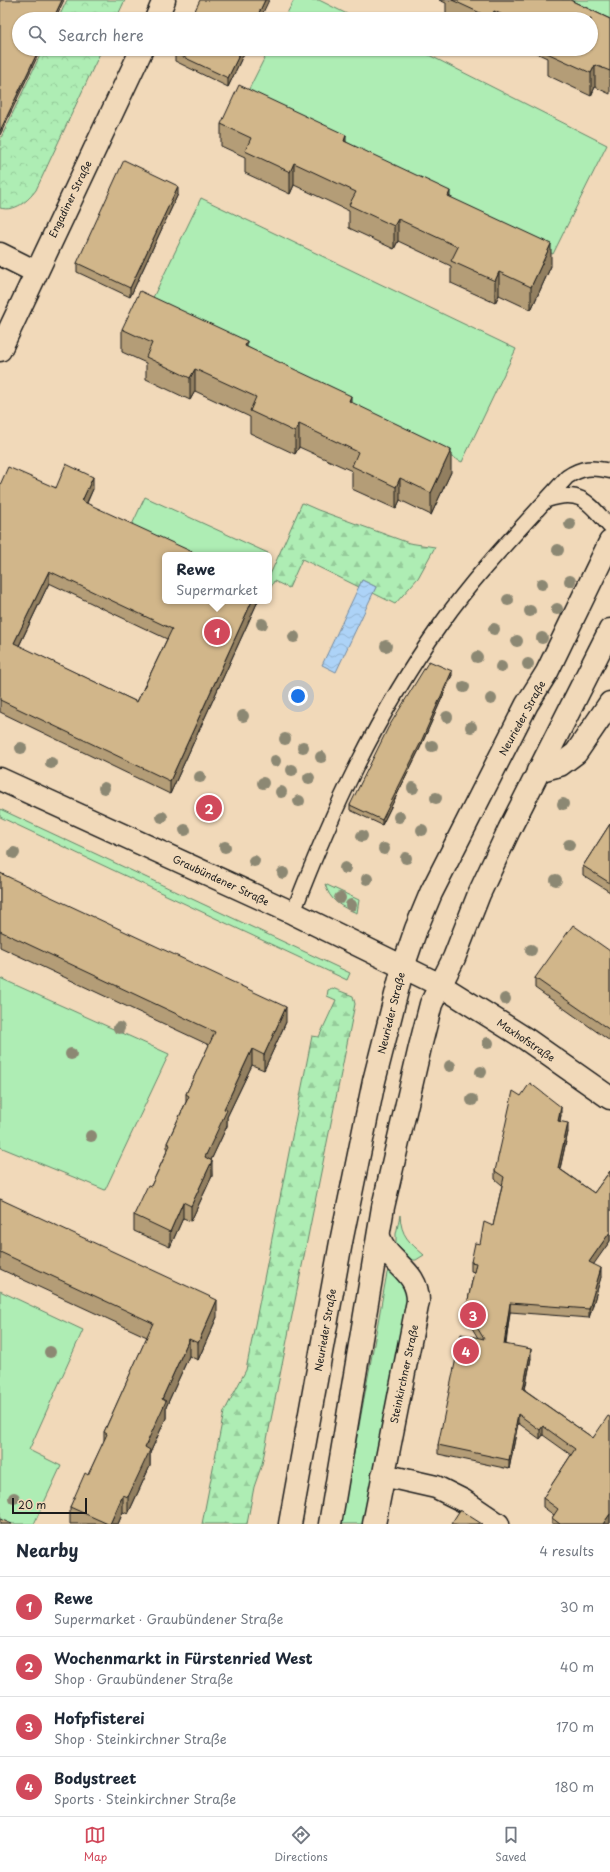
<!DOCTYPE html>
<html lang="en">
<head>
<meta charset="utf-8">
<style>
	:root { --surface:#fff; --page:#f2f2f3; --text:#1f2937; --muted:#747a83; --line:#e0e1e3; --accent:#d1495b }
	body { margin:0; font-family:"Playpen Sans",sans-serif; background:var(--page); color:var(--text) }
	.scale { position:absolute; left:12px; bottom:10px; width:75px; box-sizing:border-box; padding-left:4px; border:2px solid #1c1c1c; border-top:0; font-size:11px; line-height:14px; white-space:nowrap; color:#1c1c1c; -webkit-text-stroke:3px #f1d9b9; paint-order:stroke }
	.you { position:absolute; left:298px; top:696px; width:14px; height:14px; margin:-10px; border:3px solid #fff; border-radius:50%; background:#1a73e8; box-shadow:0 0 0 6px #1a73e833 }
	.badge { display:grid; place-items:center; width:26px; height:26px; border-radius:50%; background:var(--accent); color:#fff; font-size:13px; font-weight:700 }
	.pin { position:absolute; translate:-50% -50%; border:2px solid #fff; box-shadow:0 1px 4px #0006 }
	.popup { position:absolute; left:162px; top:552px; width:110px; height:52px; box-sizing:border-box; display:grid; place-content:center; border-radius:6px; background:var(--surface); filter:drop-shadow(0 1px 3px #0005); font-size:13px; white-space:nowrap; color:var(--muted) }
	.popup b { font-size:15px; color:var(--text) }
	.popup::after { content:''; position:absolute; left:50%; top:100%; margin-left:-8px; border:8px solid transparent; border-top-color:var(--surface) }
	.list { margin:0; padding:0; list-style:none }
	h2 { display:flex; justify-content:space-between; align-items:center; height:52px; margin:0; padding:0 16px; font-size:17px }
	h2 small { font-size:13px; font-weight:400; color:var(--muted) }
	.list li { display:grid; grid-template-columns:26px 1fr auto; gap:12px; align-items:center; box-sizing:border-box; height:60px; padding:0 16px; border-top:1px solid var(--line) }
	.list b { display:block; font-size:15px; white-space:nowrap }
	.list p { margin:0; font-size:13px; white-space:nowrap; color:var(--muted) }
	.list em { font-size:13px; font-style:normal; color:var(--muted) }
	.icon { flex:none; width:22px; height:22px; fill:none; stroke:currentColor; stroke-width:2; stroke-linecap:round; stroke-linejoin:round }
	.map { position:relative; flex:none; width:610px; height:1524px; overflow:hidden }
	.search { position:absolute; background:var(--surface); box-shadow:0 1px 3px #0004; left:12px; right:12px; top:12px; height:44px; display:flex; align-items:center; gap:10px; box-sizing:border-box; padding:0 14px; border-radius:22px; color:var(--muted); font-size:15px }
	.sheet { height:292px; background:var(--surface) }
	nav { display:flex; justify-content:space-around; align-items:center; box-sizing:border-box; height:56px; border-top:1px solid var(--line); background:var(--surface); font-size:11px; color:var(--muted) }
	nav a { display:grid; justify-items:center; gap:2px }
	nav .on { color:var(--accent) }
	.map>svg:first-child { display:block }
	.grass { fill:#aeedb4; stroke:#658468 }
	.forest { fill:url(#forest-firs); stroke:#658468 }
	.park { fill:url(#park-crowns); stroke:#658468 }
	.water { fill:url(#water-waves); stroke:#738a9f }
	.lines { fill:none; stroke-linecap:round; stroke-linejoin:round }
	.lane-casing { stroke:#1c1c1c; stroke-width:17 }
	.street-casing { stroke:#1c1c1c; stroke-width:25 }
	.secondary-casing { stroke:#1c1c1c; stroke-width:25 }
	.lane { stroke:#f1d9b9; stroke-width:14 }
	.street { stroke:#f1d9b9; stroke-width:22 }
	.secondary { stroke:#f1d9b9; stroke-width:22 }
	.tree { fill:#8c8873 }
	.wall { fill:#b49d77; stroke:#1c1c1c; fill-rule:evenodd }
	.shaded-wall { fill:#927f61; stroke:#1c1c1c }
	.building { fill:#d1b68a; stroke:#1c1c1c; fill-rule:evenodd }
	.labels { text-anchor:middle; stroke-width:3; stroke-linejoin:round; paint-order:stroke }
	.street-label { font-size:10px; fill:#1c1c1c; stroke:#f1d9b9 }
</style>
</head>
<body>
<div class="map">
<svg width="610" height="1524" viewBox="0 0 610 1524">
	<defs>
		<pattern id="forest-firs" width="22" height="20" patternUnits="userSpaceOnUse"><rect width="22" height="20" fill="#aeedb4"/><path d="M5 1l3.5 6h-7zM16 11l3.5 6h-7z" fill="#95cb9a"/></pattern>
		<pattern id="park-crowns" width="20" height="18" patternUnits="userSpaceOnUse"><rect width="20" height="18" fill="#aeedb4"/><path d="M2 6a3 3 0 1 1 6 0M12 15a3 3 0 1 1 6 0" fill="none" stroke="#95cb9a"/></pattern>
		<pattern id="water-waves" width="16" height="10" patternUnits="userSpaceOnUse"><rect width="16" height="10" fill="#add3f7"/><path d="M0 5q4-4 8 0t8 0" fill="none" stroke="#94b5d3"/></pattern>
	</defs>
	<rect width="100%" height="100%" fill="#f1d9b9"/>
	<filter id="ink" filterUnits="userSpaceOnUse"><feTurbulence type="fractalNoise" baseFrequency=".025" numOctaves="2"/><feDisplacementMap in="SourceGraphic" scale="8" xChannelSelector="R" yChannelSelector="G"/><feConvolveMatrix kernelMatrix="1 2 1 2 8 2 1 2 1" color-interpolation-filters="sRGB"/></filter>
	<g filter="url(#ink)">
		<path class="grass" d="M294,0h25l38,19h-73z
			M562,0h48v23z
			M269,49h148l190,96 -54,109 -309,-155z
			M201,198l315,151 -54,113 -315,-152z
			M145,497l123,56 -1,2h-81l-56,-26z
			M0,809l350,164 -3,7 -347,-163z
			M325,884l34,16 -2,13c-16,-6 -27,-12 -32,-29z
			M0,978l169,76 -64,136 -105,-43z
			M400,1215c1,21 9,27 24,40l-8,5h-6l-14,-14v-12z
			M390,1268l2,1 17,26 -42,229h-26l46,-251z
			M0,1291l83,39 -54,120 32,16 -27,58h-34z"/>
		<path class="forest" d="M302,503l16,7 91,33 26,4 -17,31 -23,26 -22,-11 3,-6 -14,-7 -3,7 -57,-28 -13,29 -15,-7 -5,10v-14z
			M332,988l21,8 2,8 -93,460 -8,23 -7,37h-45l22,-112 22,-42 66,-334 7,1 17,-37 -9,-4 1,-6z"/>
		<path class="park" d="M67,0h58l-9,19h-58z
			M43,49h59l-66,141c-8,11 -21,22 -36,18v-68z"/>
		<path class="water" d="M362,580l14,7 -40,85 -14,-7z"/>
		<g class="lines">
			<defs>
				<path id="lane" d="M547,500c34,-12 42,3 63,27
					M293,913c39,-102 84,-199 148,-289 37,-53 83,-99 126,-147 15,-10 25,-10 43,-6"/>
				<path id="street" d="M156,19l8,-19
					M0,254l36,18
					M0,350l142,-301
					M538,771l22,-6 16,-12 34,-50
					M440,985l86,54 84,59
					M383,1475l53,12 28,14 34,23
					M374,1524l44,-223c0,-32 -30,-37 -39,-64"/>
				<path id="secondary" d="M0,779l293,134 147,72
					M290,1524l51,-282 33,-161 29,-114 13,-38 15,-36 96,-189 20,-32 63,-130
					M330,1524l53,-317 37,-160 11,-43 23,-46 25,-64 30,-64 101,-200"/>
			</defs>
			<use href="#lane" class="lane-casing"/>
			<use href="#street" class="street-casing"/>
			<use href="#secondary" class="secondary-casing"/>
			<use href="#lane" class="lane"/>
			<use href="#street" class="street"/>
			<use href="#secondary" class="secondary"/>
		</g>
		<g class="tree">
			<circle cx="570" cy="524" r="6"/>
			<circle cx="558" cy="550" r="6"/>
			<circle cx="570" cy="581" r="6"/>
			<circle cx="542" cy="584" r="6"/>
			<circle cx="508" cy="600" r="6"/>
			<circle cx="557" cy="609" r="6"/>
			<circle cx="530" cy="611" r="6"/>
			<circle cx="262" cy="624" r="6"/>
			<circle cx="494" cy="629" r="6"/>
			<circle cx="294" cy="637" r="6"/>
			<circle cx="542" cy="638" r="6"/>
			<circle cx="517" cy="641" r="6"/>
			<circle cx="386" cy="646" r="6"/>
			<circle cx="477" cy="657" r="6"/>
			<circle cx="528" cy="664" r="6"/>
			<circle cx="501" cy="667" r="6"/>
			<circle cx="464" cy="687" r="6"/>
			<circle cx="491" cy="699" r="6"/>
			<circle cx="243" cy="716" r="6"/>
			<circle cx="447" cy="717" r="6"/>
			<circle cx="471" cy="727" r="6"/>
			<circle cx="285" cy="739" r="6"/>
			<circle cx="432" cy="746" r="6"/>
			<circle cx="303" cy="747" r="6"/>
			<circle cx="21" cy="748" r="6"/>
			<circle cx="321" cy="757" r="6"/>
			<circle cx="275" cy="761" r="6"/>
			<circle cx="51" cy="763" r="6"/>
			<circle cx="292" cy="770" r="6"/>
			<circle cx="200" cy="777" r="6"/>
			<circle cx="309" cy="778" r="6"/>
			<circle cx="263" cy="783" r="6"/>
			<circle cx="104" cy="788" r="6"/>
			<circle cx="413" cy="788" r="6"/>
			<circle cx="281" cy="792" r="6"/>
			<circle cx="436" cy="798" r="6"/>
			<circle cx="299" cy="801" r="6"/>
			<circle cx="563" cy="804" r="6"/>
			<circle cx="162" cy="817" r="6"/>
			<circle cx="399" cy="817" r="6"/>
			<circle cx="185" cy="830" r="6"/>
			<circle cx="422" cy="830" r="6"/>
			<circle cx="362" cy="836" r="6"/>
			<circle cx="569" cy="845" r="6"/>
			<circle cx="225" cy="847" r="6"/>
			<circle cx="384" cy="849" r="6"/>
			<circle cx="14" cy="853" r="6"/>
			<circle cx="406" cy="858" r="6"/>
			<circle cx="254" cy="861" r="6"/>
			<circle cx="345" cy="868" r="6"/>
			<circle cx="283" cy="873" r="6"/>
			<circle cx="367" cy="879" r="6"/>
			<circle cx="556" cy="880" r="6"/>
			<circle cx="340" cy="898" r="6"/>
			<circle cx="351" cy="905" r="6"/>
			<circle cx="531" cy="950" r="6"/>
			<circle cx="505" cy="999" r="6"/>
			<circle cx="119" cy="1028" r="6"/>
			<circle cx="488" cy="1043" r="6"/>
			<circle cx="71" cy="1054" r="6"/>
			<circle cx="450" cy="1066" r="6"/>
			<circle cx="481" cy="1072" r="6"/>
			<circle cx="472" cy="1100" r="6"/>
			<circle cx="91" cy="1136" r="6"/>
			<circle cx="50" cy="1352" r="6"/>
			<circle cx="14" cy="1498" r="6"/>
		</g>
		<path class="wall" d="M439,0h131l40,19v75l-15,-7 -4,9 -44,-21v-17l-19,-9h63v-30h-145v-16z
			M246,49l-18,38 -53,-26v-8z
			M221,124l125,18 104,55 101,69 -20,44 -32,-15 -4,8 -44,-20v-17l-53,-25 -4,8 -45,-21v-17l-55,-26 -4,9 -45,-21v-16l-24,-11z
			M178,194l-48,103 -53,-25v-9z
			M122,329l125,18 104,56 100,69 -20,43 -31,-15 -4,9 -44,-20v-18l-53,-24 -4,7 -45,-21v-16l-55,-26 -5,9 -44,-21v-16l-24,-11z
			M0,485l93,4 -6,14 78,98h93l-88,193 -170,-82zM49,583l118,56 -30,63 -118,-56z
			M452,675l-32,73 -38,77 -32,-15v-5z
			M610,824v68l-27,-17v-9z
			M0,873l286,149 -22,48 -12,-5 -25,52v9l-16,34 1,16 -21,45 -8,-3 -13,29 -36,-16v-16l17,-29 16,-35v-8l19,-41v-8l23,-49 -209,-98z
			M610,951v90l-75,-53v-10z
			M521,1096l40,19 -1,6 8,11 -8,37 34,24 16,-22v70l-17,23 8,13 -12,41 -79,-6 -4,32 25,14 -6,32 68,48 17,-21v106l-1,1h-57v-6l2,-3 -11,-8v-9l28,-43 -28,-20 -3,4 -22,-16 -9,46 -71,-15v-9l40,-107 -12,-20v-9l8,-37 -3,-1v-9l9,-18 13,-18 9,-41 -7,-6v-8z
			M0,1199l217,118 -19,43 -9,-4 -23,51v11l-16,35v13l-22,48 -5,-2 -5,12h-48v-17l18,-32 16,-34v-9l43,-95 -147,-68z"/>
		<path class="shaded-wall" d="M62,0h2l-9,19h-2z
			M265,0h4l-9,19h-4z
			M494,11v8h-3v-1z
			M39,49h2l-41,86v-4z
			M242,49h4l-18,38v-9z
			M595,65v22l-4,9v-23z
			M346,135v23l-2,-17z
			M294,163v22l-4,9v-22z
			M178,186v8l-48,103v-9z
			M450,191v22l-2,-17z
			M398,219v22l-4,8v-23z
			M551,244v22l-20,44v-23z
			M499,272v23l-4,8v-22z
			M247,341v22l-2,-17z
			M195,369v22l-5,9v-22z
			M351,396v22l-2,-17z
			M299,424v23l-4,7v-22z
			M451,450v22l-20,43v-22z
			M93,477v12l-11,24v-12z
			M400,478v22l-4,9v-22z
			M49,571v12l-35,73v-13z
			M252,601h6l-88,193v-13z
			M452,671v4l-32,73 -38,77v-5z
			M286,1007v15l-22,48v-15z
			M252,1049v16l-25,52v9l-22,47v-16l19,-48z
			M561,1107v8l-3,15v-9z
			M568,1123v9l-10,45v-9z
			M212,1161v15l-21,45v-15z
			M183,1202v16l-13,29v-15z
			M610,1232v9l-21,30v-9z
			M601,1268v9l-12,41v-9z
			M217,1300v17l-19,43v-17z
			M510,1303v9l-6,40v-8z
			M189,1339v17l-23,51v11l-16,35v13l-22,48v-17l17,-50 17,-48z
			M531,1349v9l-8,40v-9z
			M518,1414v9l-9,46v-9z
			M543,1426v9l-3,4v-9z
			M123,1495v17l-5,12h-8z
			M610,1514v9l-1,1h-6z"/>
		<path class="building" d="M0,0h62l-9,19h-34v30h20l-39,82z
			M200,0h65l-9,19h-65z
			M452,0h118l40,19v52l-15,-6 -4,8 -44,-20 2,-4h42v-30h-79l-18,-8 -3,7z
			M177,49h65l-14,29 -53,-25z
			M239,85l107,50 -2,6 106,50 -2,5 103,48 -20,43 -32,-15 -4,9 -44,-20 7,-14 -60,-28 -4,7 -45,-21 7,-13 -62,-29 -4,9 -45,-21 6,-13 -30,-14z
			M124,160l54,26 -48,102 -53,-25z
			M140,291l107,50 -2,5 106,50 -2,5 102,49 -20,43 -31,-15 -4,9 -44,-21 6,-14 -59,-28 -4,8 -45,-21 6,-14 -61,-28 -5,9 -44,-21 6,-14 -30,-14z
			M66,464l27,13 -11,24 117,54h-34v46h87l-82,180 -170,-81v-215l8,-18 48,21zM49,571l123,58 -35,73 -123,-59z
			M429,661l23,10 -32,73 -38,76 -32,-15 38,-77z
			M610,824v59l-27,-17z
			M0,873l286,134 -22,48 -12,-6 -28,60 3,1 -22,47 7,4 -21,45 -8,-4 -13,30 -36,-17 14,-30 3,1 19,-41 -3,-2 22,-47 -3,-2 29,-62 -215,-101z
			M573,925l37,26v79l-75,-52z
			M530,1083l31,24 -3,14 10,2 -10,45 36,25 16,-22v61l-21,30 12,6 -12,41 -79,-6 -6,41 27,5 -8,40 70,49 15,-22 2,1v97l-7,10h-43l-8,-6 6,-9 -15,-11 32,-49 -32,-23 -3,4 -22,-16 -9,46 -71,-15 23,-111 23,5 -18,-30 10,-46 -5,-1 4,-19 5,1 4,-22 9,4 11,-49 -9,-6 18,-80 8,5z
			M0,1199l217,101 -19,43 -9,-4 -27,60 4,2 -21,46 5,3 -22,47 -5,-2 -13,29h-2l-38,-17 15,-34 3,2 19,-41 -3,-2 49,-109 -153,-71z
			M460,1510l22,14h-31z
			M0,1519l12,5h-12z"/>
	</g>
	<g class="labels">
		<g class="street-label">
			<text transform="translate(70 199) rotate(-64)" y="4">Engadiner Straße</text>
			<text transform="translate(522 718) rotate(-61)" y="4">Neurieder Straße</text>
			<text transform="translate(221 880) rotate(25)" y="4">Graubündener Straße</text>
			<text transform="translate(391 1013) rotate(-76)" y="4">Neurieder Straße</text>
			<text transform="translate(526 1040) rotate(34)" y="4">Maxhofstraße</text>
			<text transform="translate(325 1330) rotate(-80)" y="4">Neurieder Straße</text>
			<text transform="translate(404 1374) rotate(-78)" y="4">Steinkirchner Straße</text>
		</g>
	</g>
</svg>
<div class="scale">20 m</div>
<div class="you"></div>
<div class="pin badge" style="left:217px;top:632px">1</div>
<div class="popup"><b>Rewe</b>Supermarket</div>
<div class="pin badge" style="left:209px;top:808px">2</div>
<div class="pin badge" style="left:473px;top:1315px">3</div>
<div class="pin badge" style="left:466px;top:1351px">4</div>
<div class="search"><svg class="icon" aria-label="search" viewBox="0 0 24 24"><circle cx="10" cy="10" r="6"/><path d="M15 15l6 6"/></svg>Search here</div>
</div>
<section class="sheet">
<h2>Nearby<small>4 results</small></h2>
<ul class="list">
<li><span class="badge">1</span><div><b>Rewe</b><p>Supermarket · Graubündener Straße</p></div><em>30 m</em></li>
<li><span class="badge">2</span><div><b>Wochenmarkt in Fürstenried West</b><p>Shop · Graubündener Straße</p></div><em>40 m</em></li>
<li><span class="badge">3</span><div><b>Hofpfisterei</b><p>Shop · Steinkirchner Straße</p></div><em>170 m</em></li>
<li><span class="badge">4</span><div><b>Bodystreet</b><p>Sports · Steinkirchner Straße</p></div><em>180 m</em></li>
</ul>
</section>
<nav>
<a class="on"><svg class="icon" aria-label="map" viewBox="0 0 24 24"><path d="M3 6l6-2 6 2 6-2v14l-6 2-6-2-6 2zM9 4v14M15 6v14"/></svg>Map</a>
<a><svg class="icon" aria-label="directions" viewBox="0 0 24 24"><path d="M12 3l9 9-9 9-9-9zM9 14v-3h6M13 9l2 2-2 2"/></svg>Directions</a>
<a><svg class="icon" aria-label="saved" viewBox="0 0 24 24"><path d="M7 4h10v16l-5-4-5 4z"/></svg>Saved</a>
</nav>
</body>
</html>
